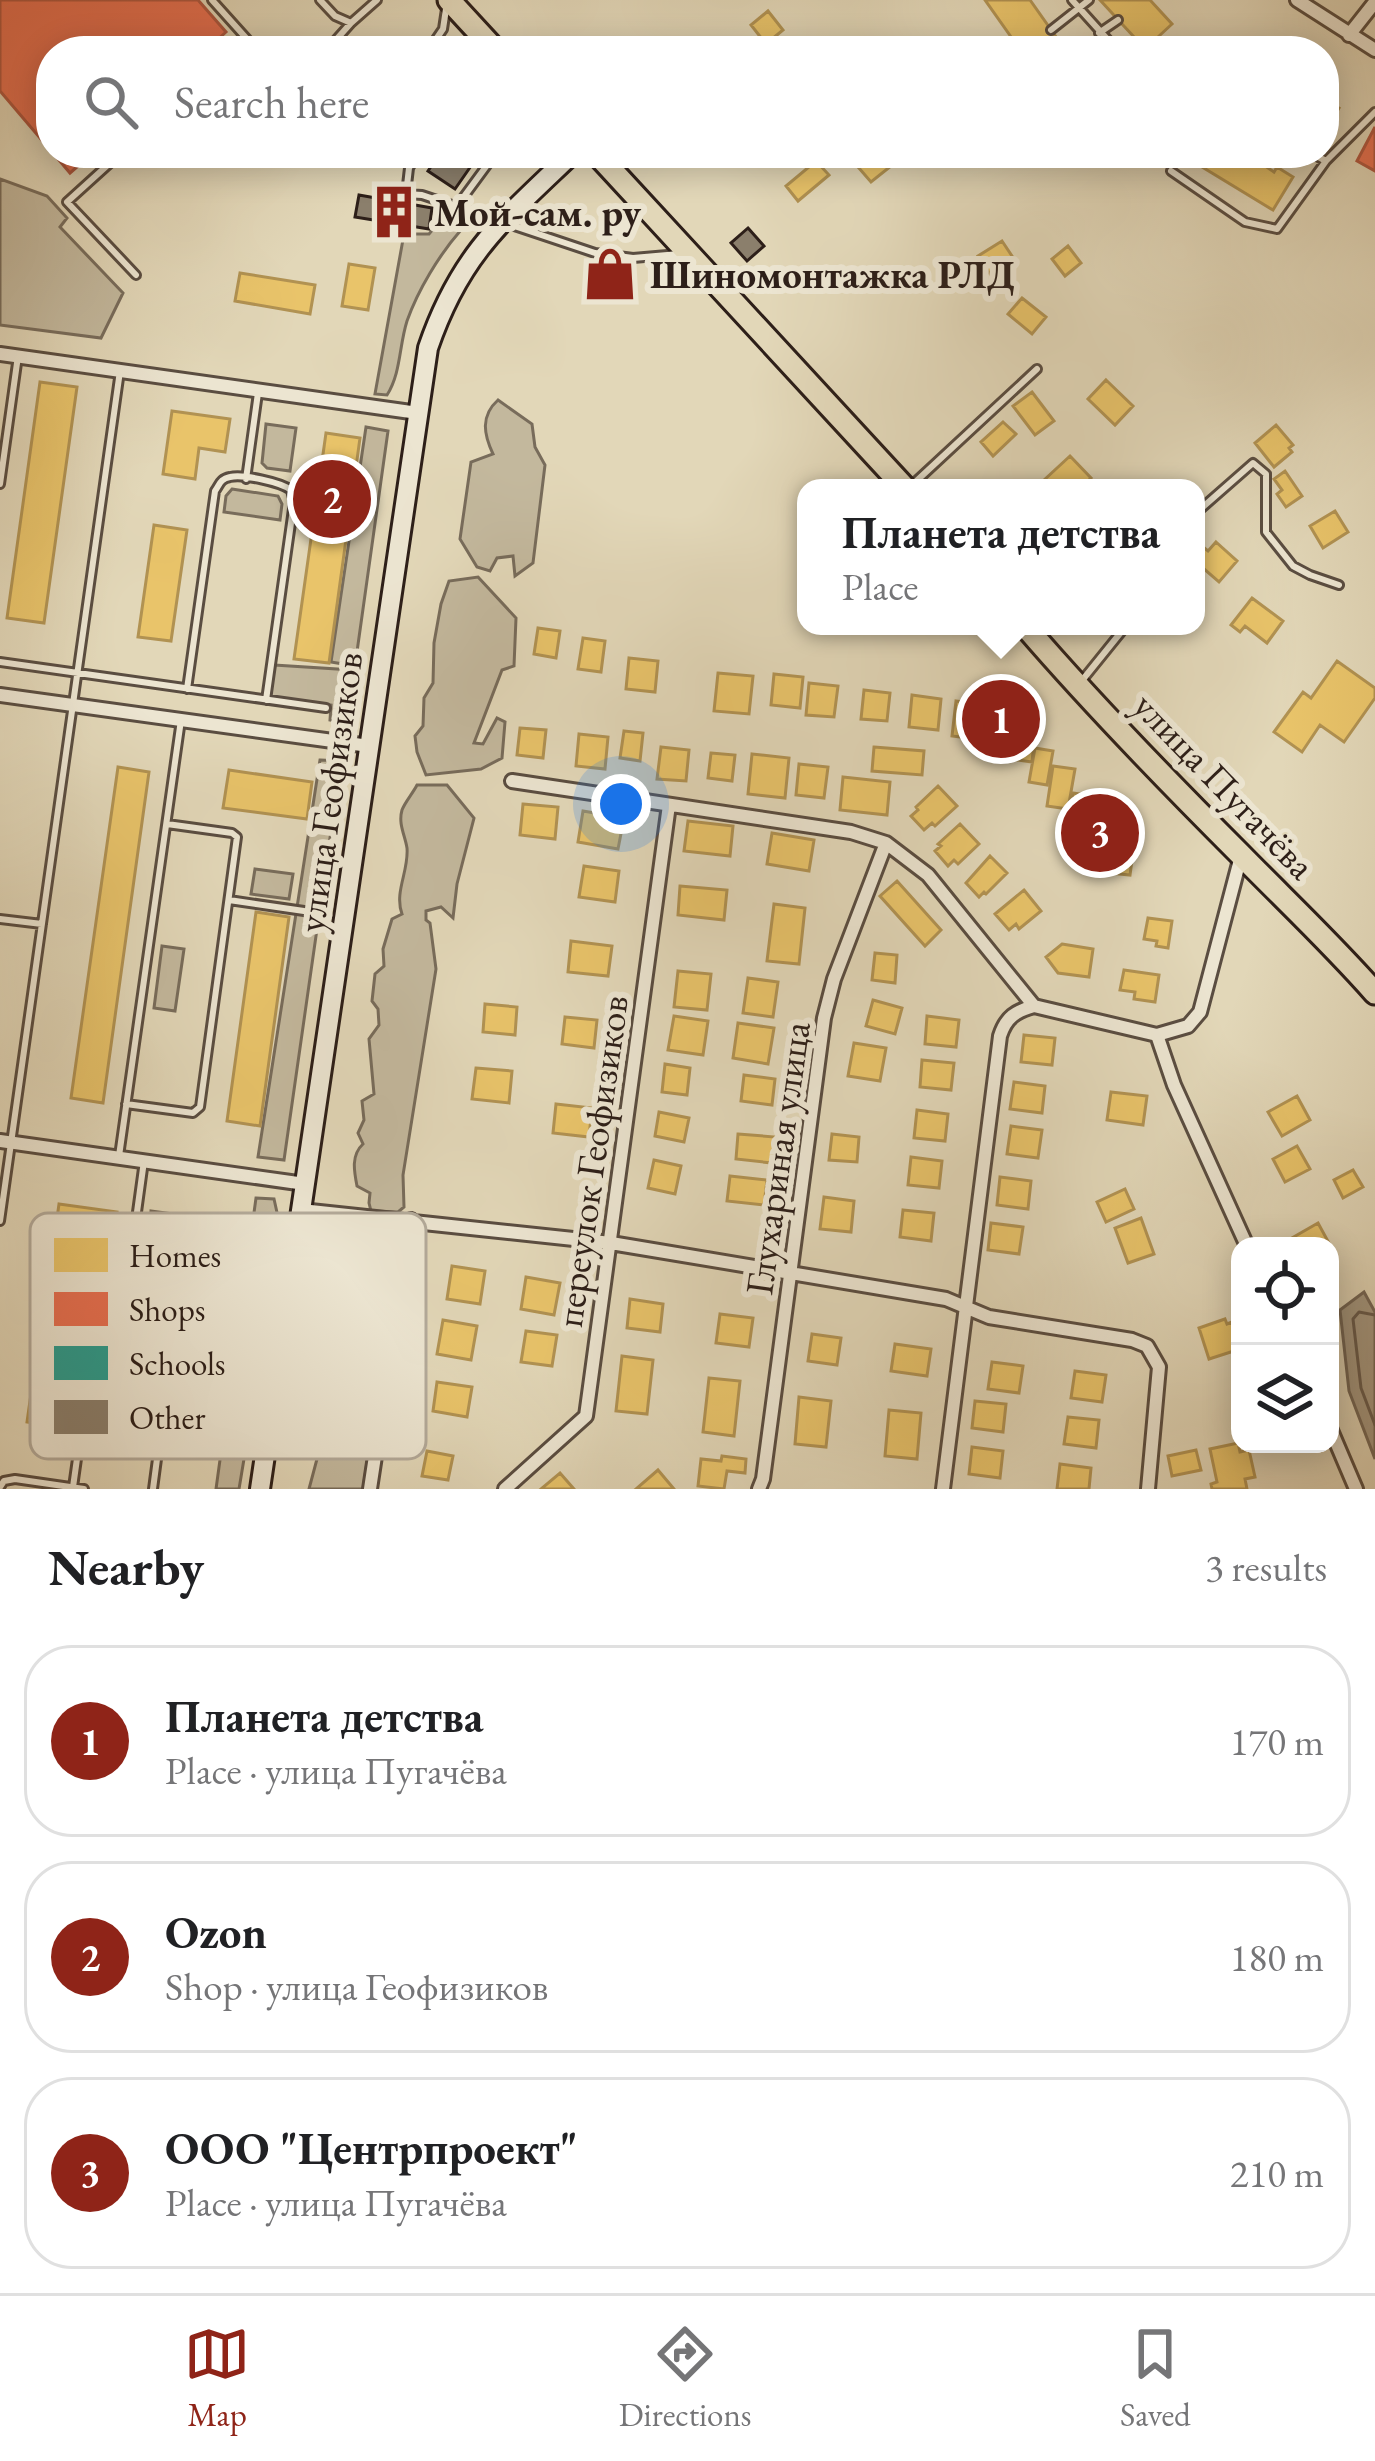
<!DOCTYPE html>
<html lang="en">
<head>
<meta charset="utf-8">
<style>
	:root { --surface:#fff; --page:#f2f2f2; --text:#202124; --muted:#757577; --line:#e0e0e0; --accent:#8f2418 }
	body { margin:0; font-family:"EB Garamond",serif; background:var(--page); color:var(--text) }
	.controls { position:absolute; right:36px; bottom:36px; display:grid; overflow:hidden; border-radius:24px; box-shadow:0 6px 30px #0003 }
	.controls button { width:108px; height:108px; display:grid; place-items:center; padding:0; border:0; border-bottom:3px solid var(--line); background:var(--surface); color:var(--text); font:60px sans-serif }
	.you { position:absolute; left:621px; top:804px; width:42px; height:42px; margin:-30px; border:9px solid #fff; border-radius:50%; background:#1a73e8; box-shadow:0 0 0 18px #1a73e833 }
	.badge { display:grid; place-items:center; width:78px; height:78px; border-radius:50%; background:var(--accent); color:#fff; font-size:39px; font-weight:700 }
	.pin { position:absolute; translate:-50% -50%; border:6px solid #fff; box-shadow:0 3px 12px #0006 }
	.popup { position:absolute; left:797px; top:479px; width:408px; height:156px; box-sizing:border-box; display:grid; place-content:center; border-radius:24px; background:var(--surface); filter:drop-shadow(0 3px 9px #0005); font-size:39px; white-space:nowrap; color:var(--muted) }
	.popup b { font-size:45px; color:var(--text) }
	.popup::after { content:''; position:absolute; left:50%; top:100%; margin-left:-24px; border:24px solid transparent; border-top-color:var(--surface) }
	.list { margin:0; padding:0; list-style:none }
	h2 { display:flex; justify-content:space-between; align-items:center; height:156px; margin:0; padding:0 48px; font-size:51px }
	h2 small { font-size:39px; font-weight:400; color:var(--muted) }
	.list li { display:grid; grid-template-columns:78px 1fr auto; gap:36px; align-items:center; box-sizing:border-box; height:192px; margin:0 24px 24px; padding:0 24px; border:3px solid var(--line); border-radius:48px }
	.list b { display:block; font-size:45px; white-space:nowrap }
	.list p { margin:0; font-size:39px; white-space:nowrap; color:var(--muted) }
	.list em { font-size:39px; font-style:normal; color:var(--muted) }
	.icon { flex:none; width:66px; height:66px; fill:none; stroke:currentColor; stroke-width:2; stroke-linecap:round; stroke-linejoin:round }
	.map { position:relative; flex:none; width:1375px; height:1489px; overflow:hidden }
	.search { position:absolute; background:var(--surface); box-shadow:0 6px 30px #0003; left:36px; right:36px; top:36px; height:132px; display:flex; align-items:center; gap:30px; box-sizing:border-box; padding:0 42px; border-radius:48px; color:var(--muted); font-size:45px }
	.sheet { height:804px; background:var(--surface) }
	nav { display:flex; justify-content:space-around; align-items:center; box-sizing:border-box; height:168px; border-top:3px solid var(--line); background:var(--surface); font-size:33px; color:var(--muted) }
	nav a { display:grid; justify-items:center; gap:6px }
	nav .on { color:var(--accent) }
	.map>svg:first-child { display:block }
	.green { fill:#c3b89d; stroke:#786c5b; stroke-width:3 }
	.water { fill:#a49882; stroke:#746858; stroke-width:3 }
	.homes { fill:#e9c46a; stroke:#b19252; stroke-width:3 }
	.shops { fill:#e76f51; stroke:#af5740; stroke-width:3 }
	.schools { fill:#2a9d8f; stroke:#2b776c; stroke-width:3 }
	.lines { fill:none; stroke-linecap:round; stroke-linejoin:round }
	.shore { stroke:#685c4e; stroke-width:3 }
	.building { fill:#8b7f6c; stroke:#2d1f19; stroke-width:3 }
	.lane-casing { stroke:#5a4d41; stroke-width:12 }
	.street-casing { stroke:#5a4d41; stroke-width:18 }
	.secondary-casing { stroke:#2d1f19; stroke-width:24 }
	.primary-casing { stroke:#2d1f19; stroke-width:27 }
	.lane { stroke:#ece5d1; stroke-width:6 }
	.street { stroke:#ece5d1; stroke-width:12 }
	.secondary { stroke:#ece5d1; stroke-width:18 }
	.primary { stroke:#e2d7b8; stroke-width:21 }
	.labels { text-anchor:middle; stroke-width:12; stroke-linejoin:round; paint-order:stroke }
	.poi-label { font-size:39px; font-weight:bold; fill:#2d1f19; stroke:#ece5d1; text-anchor:start }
	.street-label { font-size:39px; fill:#2d1f19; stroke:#ece5d1 }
	.key { fill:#ece5d1; stroke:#b3aa9a; stroke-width:3 }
	.key-label { font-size:33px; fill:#2d1f19 }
</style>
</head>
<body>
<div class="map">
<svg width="1375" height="1489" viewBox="0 0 1375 1489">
	<rect width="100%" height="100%" fill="#e2d7b8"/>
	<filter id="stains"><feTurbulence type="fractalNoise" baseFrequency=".00167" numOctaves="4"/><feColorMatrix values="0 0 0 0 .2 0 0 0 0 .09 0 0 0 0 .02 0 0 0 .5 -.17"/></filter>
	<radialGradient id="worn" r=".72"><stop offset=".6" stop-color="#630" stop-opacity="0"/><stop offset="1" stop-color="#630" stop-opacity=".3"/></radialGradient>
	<path class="green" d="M0,179l47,17 20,22 -7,9 63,66 -22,45 -101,-13z
		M439,222l22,8c-22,25 -43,60 -54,91 -8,25 -6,52 -20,74l-12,-1 29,-160h25z
		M498,400l34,24 3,23 10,18 -12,98 -18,13 -2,-20 -16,2 -7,13 -13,-4 -17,-28 11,-77 22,-8c-9,-19 -13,-38 5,-54z
		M266,424l30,4 -6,43 -23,-3 -5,-5z
		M366,427l22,4 -33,235 -24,-4z
		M232,489l46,7 4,8 -2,16 -56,-8 2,-16z
		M478,577l38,41 -2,48 -12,4 -28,73 9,1 14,-26 8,4 -3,36 -21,11 -55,6 -9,-23 -2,-16 8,-10 1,-28 9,-15 1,-40 7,-39 8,-23z
		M274,665l78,5 -4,53 -18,-3 1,-15 -61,-8z
		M320,760l21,1 -57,399 -26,-3z
		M417,785h30l27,33 -17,66 -4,34 -12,-11 -15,4v9l4,3 6,46 -33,206 1,32 -6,5 -27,-1 -2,-8 1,-10 -13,-7c-3,-15 -6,-31 6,-42l-5,-11 6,-13 -2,-19 12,-7 -5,-55 10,-14 -1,-16 -6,-8 3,-27 9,-8 -1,-17 9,-30 10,-5c-8,-22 7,-43 5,-66 -2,-13 -9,-24 -5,-38 3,-8 11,-17 15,-25z
		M255,869l38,5 -4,25 -38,-5z
		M162,946l22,3 -9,62 -21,-3z
		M256,1198l18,1 4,18 -15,104 -11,20 -10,79 2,39 -5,30h-23z
		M151,1211l37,5 -5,38 -28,-3 -6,-4z
		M356,1218l29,2 8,11 -4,57 -11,39 2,12 -5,10 -12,4 10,9 3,8 -4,17 -3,62 -6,40h-54l12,-45 -8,-20 9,-24 -2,-38 7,-11 10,-34 -4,-29 6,-19 -4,-23 10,-8z
		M123,1273l42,7 3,8 -5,32 -52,-7 6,-36z
		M114,1318l43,6 -5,38 -43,-6z
		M103,1362l53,7 -3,24 -53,-7z"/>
	<path class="water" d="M1364,1292l11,20v147l-26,-68 -9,-81z"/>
	<path class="homes" d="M985,0h45l36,51h-45z
		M1100,0h50l22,24 -27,25z
		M768,11l15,19 -17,14 -15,-19z
		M1324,94l8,5 -2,4 9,5 -15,25z
		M862,153h18l11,13 -20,16 -19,-22z
		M1193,153h59l11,7 -2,3 13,9 3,-5 16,10 -20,33 -84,-51z
		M816,161l13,14 -31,26 -12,-15z
		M1002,241l12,18 -24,15 -12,-18z
		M1068,246l13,17 -16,13 -13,-17z
		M349,264l26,4 -7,42 -26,-4z
		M240,273l75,12 -5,29 -75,-13z
		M1022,298l24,19 -14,17 -24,-20z
		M1106,380l27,26 -18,19 -27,-26z
		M40,382l37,5 -33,236 -37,-5z
		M1032,392l22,29 -19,14 -22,-29z
		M172,411l58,8 -5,33 -26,-4 -4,31 -32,-5z
		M1003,422l13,12 -23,22 -12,-14z
		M1276,425l17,20 -4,3 3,4 -18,15 -19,-24z
		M326,433l34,5 -31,225 -35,-4z
		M1070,456l21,22 -11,10h-30l-7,-7z
		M1285,471l17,25 -16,11 -9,-13 5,-4 -8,-11z
		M1335,511l13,21 -25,16 -13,-22z
		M154,525l33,5 -16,111 -33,-4z
		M1216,542l21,19 -18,21 -23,-20v-10l6,-6 6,5z
		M1252,598l31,23 -16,22 -22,-17 -5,6 -9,-7z
		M538,628l22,3 -4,27 -22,-4z
		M583,638l22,3 -4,31 -23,-3z
		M629,658l29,3 -3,31 -29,-3z
		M1337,661l38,27v10l-31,44 -24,-17 -18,27 -28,-20 29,-40 8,6z
		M718,673l35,3 -4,38 -35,-3z
		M774,674l29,3 -3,31 -29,-3z
		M809,683l29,3 -4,31 -28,-2z
		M864,690l26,3 -3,28 -26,-2z
		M912,695l29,4 -3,31 -29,-3z
		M956,701l32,4 -4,35 -32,-4z
		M1014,721l22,3 -4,38 -22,-3z
		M520,728l26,2 -3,28 -26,-3z
		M624,731l19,2 -3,28 -20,-3z
		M579,734l29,3 -3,32 -29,-3z
		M661,747l28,3 -3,31 -29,-2z
		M874,747l50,4 -2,24 -50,-4z
		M1035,748l18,3 -6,34 -18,-3z
		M711,753l24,2 -3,26 -24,-3z
		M752,754l37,4 -4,40 -37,-4z
		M799,764l29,3 -4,31 -28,-3z
		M1053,766l22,3 -7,40 -21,-3z
		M118,767l31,5 -46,331 -32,-5z
		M229,770l83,12 -5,37 -84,-11z
		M843,777l47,5 -3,33 -47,-5z
		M938,786l19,20 -22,20 -3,-3 -8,7 -13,-14 7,-6 -2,-3z
		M1073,793l21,3 -6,36 -20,-4z
		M523,804l35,3 -3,32 -35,-4z
		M583,811l41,7 -6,31 -40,-7z
		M688,821l45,5 -3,30 -46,-5z
		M960,824l19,20 -21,20 -4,-4 -6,6 -13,-15 6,-5 -3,-2z
		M772,833l42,7 -5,31 -42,-7z
		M1113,835l22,3 -5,37 -21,-2z
		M990,856l17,17 -21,21 -2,-2 -5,5 -13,-14z
		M584,866l35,5 -4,31 -36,-5z
		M897,881l44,49 -16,16 -45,-50z
		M680,886l47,4 -3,30 -46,-5z
		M1024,890l17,21 -22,18 -3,-5 -7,6 -14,-16z
		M774,904l31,4 -6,56 -32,-3z
		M256,912l33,5 -29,209 -33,-5z
		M1148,918l24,3 -4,27 -12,-2 1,-5 -13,-2z
		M571,941l41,5 -4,30 -40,-4z
		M1062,944l31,5 -4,28 -31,-4 -12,-16z
		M875,953l22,2 -2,28 -23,-3z
		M1124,970l35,5 -4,27 -21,-3 1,-7 -15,-2z
		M678,971l33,3 -4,36 -33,-3z
		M748,978l30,4 -5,35 -30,-4z
		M873,1000l29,8 -7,26 -29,-8z
		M485,1004l32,3 -2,28 -32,-3z
		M674,1016l34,5 -5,34 -35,-5z
		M927,1016l32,4 -3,27 -31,-3z
		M565,1017l32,3 -3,28 -32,-4z
		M738,1023l36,5 -6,36 -35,-6z
		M1024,1035l31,3 -3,27 -31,-3z
		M854,1043l32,5 -6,33 -32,-5z
		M922,1060l32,3 -3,27 -31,-3z
		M665,1064l25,4 -3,27 -25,-3z
		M476,1068l36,3 -3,32 -37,-4z
		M744,1075l31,4 -3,26 -31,-4z
		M1014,1082l31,4 -3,27 -32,-4z
		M1111,1092l36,4 -4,29 -36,-5z
		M1297,1096l13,24 -28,16 -14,-24z
		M556,1104l36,4 -3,29 -36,-4z
		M917,1110l31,4 -3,27 -31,-3z
		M659,1112l30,6 -5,24 -29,-6z
		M1011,1126l31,4 -4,28 -31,-4z
		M738,1134l37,3 -3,26 -36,-4z
		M832,1134l27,3 -2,25 -28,-2z
		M1297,1146l13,23 -25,13 -12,-23z
		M911,1157l31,4 -3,27 -31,-3z
		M654,1160l27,6 -6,28 -27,-6z
		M1353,1170l10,17 -20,11 -9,-18z
		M730,1176l37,4 -3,25 -37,-4z
		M1000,1177l31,4 -3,28 -31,-4z
		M1125,1189l9,20 -28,13 -9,-20z
		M824,1197l30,4 -3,31 -31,-3z
		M59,1204l58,8 -5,33 -27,-4 -5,31 -30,-4z
		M903,1210l31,3 -3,28 -31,-4z
		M1141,1218l13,36 -26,9 -13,-35z
		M213,1221l35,5 -32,226 -35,-4z
		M991,1223l32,4 -4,27 -31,-4z
		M1318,1223l12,22 -42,1 -3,-4z
		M452,1266l33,5 -5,33 -33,-5z
		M526,1277l34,6 -6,32 -33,-6z
		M630,1299l33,5 -3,28 -33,-4z
		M43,1309l34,5 -16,113 -34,-5z
		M720,1314l33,4 -4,29 -33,-4z
		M1225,1319l2,5 5,-2 7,19 -4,2 2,7 -28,9 -10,-31z
		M443,1320l34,6 -6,34 -34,-6z
		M526,1331l31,4 -5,31 -31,-4z
		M812,1334l29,4 -4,27 -29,-4z
		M895,1344l36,5 -4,27 -36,-5z
		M622,1356l31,4 -6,54 -31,-3z
		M992,1362l31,4 -4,27 -31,-4z
		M1075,1371l31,4 -4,27 -31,-4z
		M709,1378l31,3 -6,55 -31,-4z
		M437,1382l35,5 -5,30 -34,-6z
		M799,1397l32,4 -5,46 -31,-3z
		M975,1401l31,3 -3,28 -31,-4z
		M889,1410l32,3 -4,46 -32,-3z
		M1068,1417l31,3 -3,28 -32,-4z
		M1238,1443l2,9 9,-2 6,27 -10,2 2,10h-35l-1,-5 6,-2 -7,-33z
		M972,1447l31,4 -3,27 -31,-4z
		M1196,1450l5,20 -29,6 -4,-20z
		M427,1451l26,5 -5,24 -26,-4z
		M722,1456l24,3 -1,14 -18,-2 -3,18 -26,-3 3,-27 20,2z
		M1060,1464l31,4 -2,21h-32z
		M658,1470l16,19h-38z
		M560,1473l14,16h-33z"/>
	<path class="shops" d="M0,0h198l28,32 -21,19h-154v100l-51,-60z
		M1375,127v44l-18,-10z
		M53,153h40l-23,20z
		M596,261l30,4 -2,22 -31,-3z
		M1093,812l20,4 -6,38 -20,-4z"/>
	<path class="schools" d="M991,699l25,3 -5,38 -25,-3z"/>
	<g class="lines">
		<path class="shore" d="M1375,1315l-16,-3 -6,7 8,69 14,37"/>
	</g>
	<path class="building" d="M440,153h40l-25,36 -27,-18z
		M359,195l73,13 -3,21 -74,-12z
		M748,228l16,18 -17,15 -16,-18z"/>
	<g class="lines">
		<defs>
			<path id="lane" d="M212,0l35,39 -13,12
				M320,0l15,16 16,7 26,-23
				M1072,0l46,51
				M1051,30l38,-30
				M1099,33l19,-13
				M247,39l11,12
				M326,51l25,-28
				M428,51l15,-22 3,-20
				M1094,51l14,-9
				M1126,51l12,-9
				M121,153l-54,49 69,73
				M1311,153l15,8 49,-49
				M1171,171l74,51 32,7 49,-68
				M406,194l3,-26 9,-15
				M394,201l12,-7 16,1 173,58 38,5 46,-4
				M457,206l39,-53
				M246,479l12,-86
				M0,484l18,-128
				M911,486l126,-117
				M1196,513l57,-50 13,11v58l27,34 17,9 29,10
				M0,662l326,46
				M1080,683l46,-57
				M187,689l28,-198c5,-7 5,-12 15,-14 13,-3 50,5 61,13l3,12 -28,198
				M229,900l75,11
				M0,919l42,5
				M126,1104l67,9 7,-6 37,-270 -5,-4 -65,-9
				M119,1156l62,-436
				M0,1221l120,-850
				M130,1263l14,-102
				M0,1487l4,-6 11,-2 69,10
				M73,1487l30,-212 4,-9 10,-4 53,7 11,10 -28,210"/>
			<path id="street" d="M1297,0l78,50
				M1349,35l26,-33
				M0,354l418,59
				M0,695l369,51
				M512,781l339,51 35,11 42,32 106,131 123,29 31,-9 12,-14 41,-156
				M1157,1035l17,50 73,161
				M0,1141l305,43
				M301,1210l310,33 335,56 43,18 143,23 15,6 12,21 -11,122
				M1330,1428l26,61
				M370,1489l41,-269
				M505,1489l81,-73 83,-611
				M759,1489l4,-10 61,-461 10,-39 52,-136
				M943,1489l57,-453c6,-19 16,-25 34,-30"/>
			<path id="secondary" d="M260,1489l168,-1141c32,-94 75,-128 145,-195"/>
			<path id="primary" d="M449,0l47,51
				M596,153l309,335
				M1025,626c68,79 141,154 215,228 46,47 92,90 135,139"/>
		</defs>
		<use href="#lane" class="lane-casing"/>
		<use href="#street" class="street-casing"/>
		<use href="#secondary" class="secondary-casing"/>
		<use href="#primary" class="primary-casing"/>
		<use href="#lane" class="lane"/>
		<use href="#street" class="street"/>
		<use href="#secondary" class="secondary"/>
		<use href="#primary" class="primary"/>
	</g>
	<defs>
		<symbol id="building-bare" viewBox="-9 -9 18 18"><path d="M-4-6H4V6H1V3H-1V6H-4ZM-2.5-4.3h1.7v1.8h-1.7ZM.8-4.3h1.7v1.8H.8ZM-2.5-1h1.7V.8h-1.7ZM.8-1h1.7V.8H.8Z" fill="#8f2418" stroke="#ece5d1" stroke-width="2.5" paint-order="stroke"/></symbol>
		<symbol id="shop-bare" viewBox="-9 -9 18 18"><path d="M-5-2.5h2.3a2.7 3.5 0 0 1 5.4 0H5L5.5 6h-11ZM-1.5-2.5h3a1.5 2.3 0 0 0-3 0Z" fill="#8f2418" stroke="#ece5d1" stroke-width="2.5" paint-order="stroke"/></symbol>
	</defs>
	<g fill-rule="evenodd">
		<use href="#building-bare" x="356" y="174" width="76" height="76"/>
		<use href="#shop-bare" x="572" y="236" width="76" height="76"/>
	</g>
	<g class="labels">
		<g class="poi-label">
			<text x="434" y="226">Мой-сам. ру</text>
			<text x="650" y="288">Шиномонтажка РЛД</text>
		</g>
		<g class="street-label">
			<text transform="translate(1225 785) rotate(46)" y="14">улица Пугачёва</text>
			<text transform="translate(329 792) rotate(-82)" y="14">улица Геофизиков</text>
			<text transform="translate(777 1158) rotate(-82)" y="14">Глухариная улица</text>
			<text transform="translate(591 1161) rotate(-82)" y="14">переулок Геофизиков</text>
		</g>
	</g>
	<rect x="30" y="1213" width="396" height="246" rx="18" class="key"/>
	<rect x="54" y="1238" width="54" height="34" fill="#e9c46a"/>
	<rect x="54" y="1292" width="54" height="34" fill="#e76f51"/>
	<rect x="54" y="1346" width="54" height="34" fill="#2a9d8f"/>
	<rect x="54" y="1400" width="54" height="34" fill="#8b7f6c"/>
	<g class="key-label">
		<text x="129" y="1267">Homes</text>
		<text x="129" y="1321">Shops</text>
		<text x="129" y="1375">Schools</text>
		<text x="129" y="1429">Other</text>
	</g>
	<rect width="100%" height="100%" filter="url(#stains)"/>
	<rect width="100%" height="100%" fill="url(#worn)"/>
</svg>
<div class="controls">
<button><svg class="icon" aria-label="locate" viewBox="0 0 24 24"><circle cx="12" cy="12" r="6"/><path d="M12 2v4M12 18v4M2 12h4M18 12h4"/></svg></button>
<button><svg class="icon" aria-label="layers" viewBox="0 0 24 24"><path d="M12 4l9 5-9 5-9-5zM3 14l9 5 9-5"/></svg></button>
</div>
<div class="you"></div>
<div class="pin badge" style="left:1001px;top:719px">1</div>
<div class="popup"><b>Планета детства</b>Place</div>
<div class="pin badge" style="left:332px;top:499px">2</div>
<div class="pin badge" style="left:1100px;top:833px">3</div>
<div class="search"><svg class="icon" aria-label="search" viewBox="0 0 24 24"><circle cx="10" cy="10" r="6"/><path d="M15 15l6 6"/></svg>Search here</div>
</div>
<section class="sheet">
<h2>Nearby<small>3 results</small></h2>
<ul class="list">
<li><span class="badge">1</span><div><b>Планета детства</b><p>Place · улица Пугачёва</p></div><em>170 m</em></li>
<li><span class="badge">2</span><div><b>Ozon</b><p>Shop · улица Геофизиков</p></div><em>180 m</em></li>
<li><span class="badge">3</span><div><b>ООО &quot;Центрпроект&quot;</b><p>Place · улица Пугачёва</p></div><em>210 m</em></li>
</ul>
</section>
<nav>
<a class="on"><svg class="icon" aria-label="map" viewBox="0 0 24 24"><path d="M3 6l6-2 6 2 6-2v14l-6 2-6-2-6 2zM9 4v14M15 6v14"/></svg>Map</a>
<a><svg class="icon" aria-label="directions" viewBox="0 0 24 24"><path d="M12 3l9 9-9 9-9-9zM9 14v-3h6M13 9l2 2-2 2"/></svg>Directions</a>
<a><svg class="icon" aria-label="saved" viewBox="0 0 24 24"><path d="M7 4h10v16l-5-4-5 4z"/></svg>Saved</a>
</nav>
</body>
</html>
